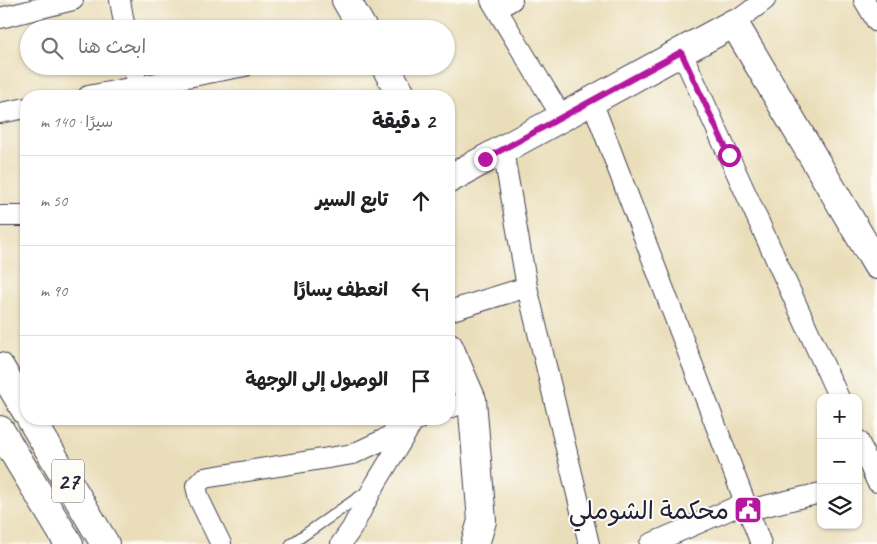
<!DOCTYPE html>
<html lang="ar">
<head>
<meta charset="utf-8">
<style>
	:root { --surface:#fff; --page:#f2f2f2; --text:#202124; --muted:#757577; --line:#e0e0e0 }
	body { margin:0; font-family:Caveat,"Playpen Sans Arabic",sans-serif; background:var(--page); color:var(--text); direction:rtl }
	.controls { position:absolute; right:15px; bottom:15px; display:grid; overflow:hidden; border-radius:10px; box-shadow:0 1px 4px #0004 }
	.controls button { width:45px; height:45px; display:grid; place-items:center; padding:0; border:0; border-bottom:1px solid var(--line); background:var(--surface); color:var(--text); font:25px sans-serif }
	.stop { position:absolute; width:15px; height:15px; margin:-11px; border:4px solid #b5179e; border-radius:50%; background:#fff }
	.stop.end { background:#b5179e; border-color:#fff; box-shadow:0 1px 5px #0008 }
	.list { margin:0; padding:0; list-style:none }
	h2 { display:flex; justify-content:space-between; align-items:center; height:65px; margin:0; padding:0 20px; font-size:21px }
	h2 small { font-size:16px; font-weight:400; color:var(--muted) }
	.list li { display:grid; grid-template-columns:32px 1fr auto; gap:15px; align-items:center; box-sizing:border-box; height:90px; padding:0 20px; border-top:1px solid var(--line) }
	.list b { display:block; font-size:19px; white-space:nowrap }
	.list em { font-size:16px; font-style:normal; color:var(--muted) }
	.icon { flex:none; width:28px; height:28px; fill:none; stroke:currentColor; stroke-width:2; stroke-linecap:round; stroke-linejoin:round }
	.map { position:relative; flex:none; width:877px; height:544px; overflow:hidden; direction:ltr }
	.search { position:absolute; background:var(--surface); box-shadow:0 1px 4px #0004; left:20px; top:20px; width:435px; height:55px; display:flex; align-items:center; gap:12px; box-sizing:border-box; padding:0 18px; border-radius:28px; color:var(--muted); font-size:19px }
	.panel { position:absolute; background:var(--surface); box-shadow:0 1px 4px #0004; left:20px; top:90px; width:435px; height:335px; border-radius:20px; direction:rtl }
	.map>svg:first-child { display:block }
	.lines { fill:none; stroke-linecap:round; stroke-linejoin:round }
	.lane-casing { stroke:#403e4e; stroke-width:12 }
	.street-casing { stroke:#403e4e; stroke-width:22 }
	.secondary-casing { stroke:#403e4e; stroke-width:30 }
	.primary-casing { stroke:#403e4e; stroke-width:30 }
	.lane { stroke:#fff; stroke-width:10 }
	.street { stroke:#fff; stroke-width:20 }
	.secondary { stroke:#fff; stroke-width:28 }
	.primary { stroke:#fff; stroke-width:28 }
	.route { stroke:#b5179e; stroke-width:6 }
	.labels { text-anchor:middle; stroke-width:4; stroke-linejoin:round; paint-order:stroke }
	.shield { fill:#fdfcf7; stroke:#646373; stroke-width:1 }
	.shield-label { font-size:24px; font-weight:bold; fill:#22223b }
	.poi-label { font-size:25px; fill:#22223b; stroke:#fdfcf7; text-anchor:end }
</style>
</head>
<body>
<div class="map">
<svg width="877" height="544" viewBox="0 0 877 544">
	<rect width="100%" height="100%" fill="#fdfcf7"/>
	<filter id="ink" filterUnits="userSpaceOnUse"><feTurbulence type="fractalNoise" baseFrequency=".02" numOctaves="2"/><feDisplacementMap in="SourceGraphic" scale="10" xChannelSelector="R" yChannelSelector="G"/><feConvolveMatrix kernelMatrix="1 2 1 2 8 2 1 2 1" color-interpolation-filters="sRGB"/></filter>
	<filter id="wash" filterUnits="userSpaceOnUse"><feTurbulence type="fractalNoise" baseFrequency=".0096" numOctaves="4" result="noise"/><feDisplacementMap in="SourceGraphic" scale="20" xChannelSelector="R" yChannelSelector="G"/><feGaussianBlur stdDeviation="1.12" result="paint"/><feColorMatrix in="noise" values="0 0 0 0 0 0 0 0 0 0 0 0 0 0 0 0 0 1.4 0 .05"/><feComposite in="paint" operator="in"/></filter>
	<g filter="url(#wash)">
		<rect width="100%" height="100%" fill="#eadeba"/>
	</g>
	<g filter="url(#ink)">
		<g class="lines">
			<defs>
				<path id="lane" d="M291,544l75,-52"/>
				<path id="street" d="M120,0l5,29
					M491,0l71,117
					M864,0l13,22
					M497,9l15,-9
					M0,18l73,-18
					M734,23l31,-23
					M681,51l158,347
					M133,66l6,30
					M88,96l157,-30
					M592,101l169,443
					M0,113l26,-5
					M503,150l24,137 62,257
					M0,216h26
					M449,311l78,-24
					M449,408l23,-8
					M858,440l19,42
					M748,510l73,-17
					M221,544l-22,-45 -3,-13 8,-8 149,-24 30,-14 30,-19 6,-2
					M341,544l11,-16 21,-40 38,-63
					M650,544l95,-41"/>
				<path id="secondary" d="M346,0l17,29
					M385,66l17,30
					M449,179l285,-156 143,242
					M449,347l23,53 10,121 -7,23"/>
				<path id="primary" d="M0,367l26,44
					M31,419l74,125
					M0,430l69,114"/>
			</defs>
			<use href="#lane" class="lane-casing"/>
			<use href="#street" class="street-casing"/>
			<use href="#secondary" class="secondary-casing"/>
			<use href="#primary" class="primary-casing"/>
			<use href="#lane" class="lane"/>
			<use href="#street" class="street"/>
			<use href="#secondary" class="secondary"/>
			<use href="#primary" class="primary"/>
		</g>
	</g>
	<g class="lines" filter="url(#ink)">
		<path class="route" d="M485,159l196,-107 48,103"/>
	</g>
	<defs>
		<symbol id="civic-square" viewBox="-11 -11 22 22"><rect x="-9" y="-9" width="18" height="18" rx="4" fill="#b5179e" stroke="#fdfcf7"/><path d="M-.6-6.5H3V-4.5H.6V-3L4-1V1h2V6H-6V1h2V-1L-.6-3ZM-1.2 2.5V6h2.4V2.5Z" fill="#fff"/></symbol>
	</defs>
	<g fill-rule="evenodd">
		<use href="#civic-square" x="732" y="494" width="32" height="32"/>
	</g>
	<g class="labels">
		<rect class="shield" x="52" y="459.5" width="32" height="43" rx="4"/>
		<g class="shield-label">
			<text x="68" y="489">27</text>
		</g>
		<g class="poi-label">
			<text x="729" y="519">محكمة الشوملي</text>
		</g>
	</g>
</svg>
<div class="controls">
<button>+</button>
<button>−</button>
<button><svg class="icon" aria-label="layers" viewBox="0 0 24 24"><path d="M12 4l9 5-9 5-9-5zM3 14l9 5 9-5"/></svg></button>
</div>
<div class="stop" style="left:729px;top:155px"></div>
<div class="stop end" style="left:485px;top:159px"></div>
<div class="search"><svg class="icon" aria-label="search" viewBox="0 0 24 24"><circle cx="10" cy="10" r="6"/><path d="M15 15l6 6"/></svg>ابحث هنا</div>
<section class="panel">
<h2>2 دقيقة<small>سيرًا · 140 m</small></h2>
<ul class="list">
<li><svg class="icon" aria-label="ahead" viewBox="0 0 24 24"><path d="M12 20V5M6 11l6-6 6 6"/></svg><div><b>تابع السير</b></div><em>50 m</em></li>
<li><svg class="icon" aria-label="left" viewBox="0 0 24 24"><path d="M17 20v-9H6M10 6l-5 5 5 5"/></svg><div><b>انعطف يسارًا</b></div><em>90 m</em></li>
<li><svg class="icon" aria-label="arrive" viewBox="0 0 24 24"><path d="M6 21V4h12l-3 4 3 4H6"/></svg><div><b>الوصول إلى الوجهة</b></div></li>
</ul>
</section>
</div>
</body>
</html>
